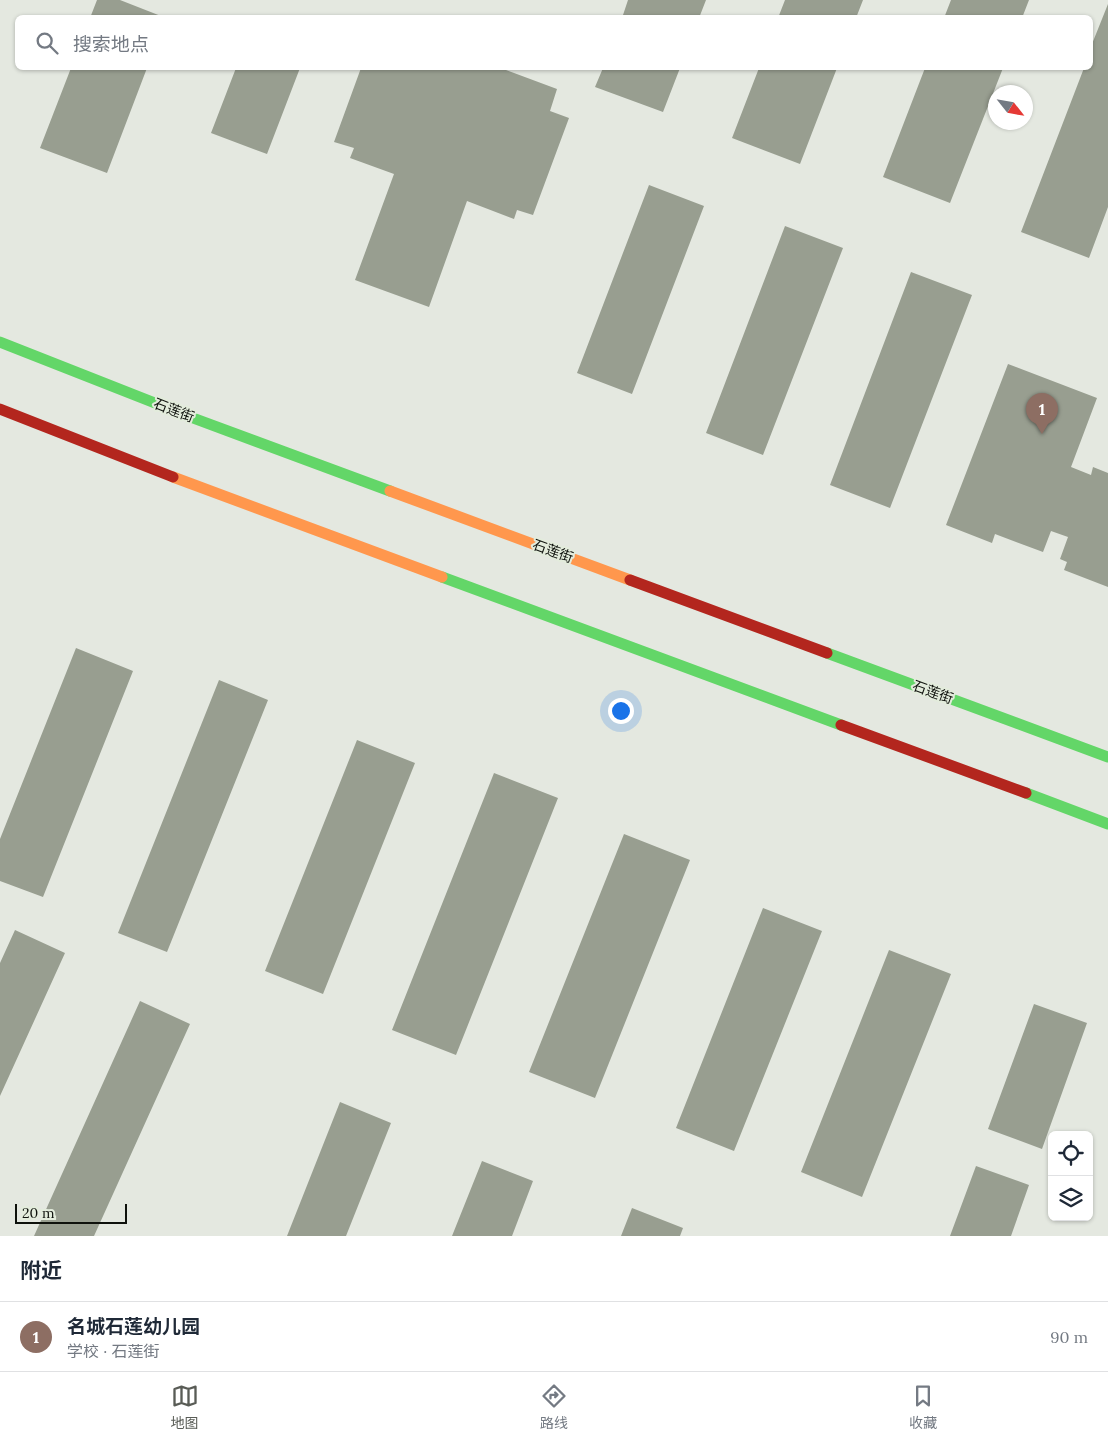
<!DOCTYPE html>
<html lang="zh">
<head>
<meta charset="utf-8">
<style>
	:root { --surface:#fff; --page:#f2f2f3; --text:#1f2937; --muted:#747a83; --line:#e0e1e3; --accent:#595c56 }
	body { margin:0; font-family:Lora,"Noto Sans SC",serif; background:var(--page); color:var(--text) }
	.controls { position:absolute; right:15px; bottom:15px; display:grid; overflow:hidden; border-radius:8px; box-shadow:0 1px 4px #0004 }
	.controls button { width:45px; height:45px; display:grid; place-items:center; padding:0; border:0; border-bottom:1px solid var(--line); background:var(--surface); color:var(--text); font:25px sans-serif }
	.compass { position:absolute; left:988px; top:85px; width:45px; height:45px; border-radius:50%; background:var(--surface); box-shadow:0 1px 4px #0004; rotate:121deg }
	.scale { position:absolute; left:15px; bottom:12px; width:112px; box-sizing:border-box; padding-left:5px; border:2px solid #0e110c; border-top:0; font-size:14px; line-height:18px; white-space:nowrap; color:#0e110c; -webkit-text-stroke:4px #e3ecdc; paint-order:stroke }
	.you { position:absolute; left:620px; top:710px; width:18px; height:18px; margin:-12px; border:4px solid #fff; border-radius:50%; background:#1a73e8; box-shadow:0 0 0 8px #1a73e833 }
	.badge { display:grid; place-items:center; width:32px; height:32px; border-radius:50%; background:var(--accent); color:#fff; font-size:16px; font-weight:700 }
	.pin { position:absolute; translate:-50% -41px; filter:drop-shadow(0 1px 2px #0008) }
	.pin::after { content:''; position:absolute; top:26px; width:18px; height:15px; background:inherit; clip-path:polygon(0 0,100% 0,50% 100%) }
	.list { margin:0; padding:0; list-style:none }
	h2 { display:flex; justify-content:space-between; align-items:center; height:65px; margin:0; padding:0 20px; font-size:21px }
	h2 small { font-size:16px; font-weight:400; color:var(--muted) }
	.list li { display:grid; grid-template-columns:32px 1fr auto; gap:15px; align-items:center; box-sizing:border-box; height:70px; padding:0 20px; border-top:1px solid var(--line) }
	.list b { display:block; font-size:19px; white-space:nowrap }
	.list p { margin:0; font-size:16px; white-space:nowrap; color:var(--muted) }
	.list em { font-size:16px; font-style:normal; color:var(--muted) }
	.icon { flex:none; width:28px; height:28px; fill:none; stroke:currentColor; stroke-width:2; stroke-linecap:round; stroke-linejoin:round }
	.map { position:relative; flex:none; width:1108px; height:1236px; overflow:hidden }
	.search { position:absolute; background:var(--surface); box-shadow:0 1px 4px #0004; left:15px; right:15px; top:15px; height:55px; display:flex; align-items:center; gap:12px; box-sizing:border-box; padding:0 18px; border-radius:8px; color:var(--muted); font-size:19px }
	.sheet { height:135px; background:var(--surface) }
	nav { display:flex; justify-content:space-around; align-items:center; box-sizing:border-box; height:70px; border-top:1px solid var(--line); background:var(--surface); font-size:14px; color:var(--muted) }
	nav a { display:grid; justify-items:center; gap:2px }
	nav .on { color:var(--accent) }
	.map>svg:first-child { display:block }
	.building { fill:#989e90 }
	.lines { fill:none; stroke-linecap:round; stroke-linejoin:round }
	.fast { stroke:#63d668; stroke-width:11 }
	.slow { stroke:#ff974d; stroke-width:11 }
	.jam { stroke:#b3261e; stroke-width:11 }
	.labels { text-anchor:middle; stroke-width:4; stroke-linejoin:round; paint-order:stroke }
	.street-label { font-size:14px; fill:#0e110c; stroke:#e3ecdc }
</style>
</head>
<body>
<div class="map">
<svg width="1108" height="1236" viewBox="0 0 1108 1236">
	<rect width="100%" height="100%" fill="#e4e8e0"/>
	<path class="building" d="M97,0h23l46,18h-76z
		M628,0h78l-7,18h-77z
		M785,0h78l-7,18h-78z
		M951,0h78l-7,18h-78z
		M1108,4v203l-19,51 -68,-26 63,-164h6v-19z
		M71,68h76l-40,105 -67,-25z
		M236,68h64l-33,86 -56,-21z
		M361,68h146l-1,2 51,19 -7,22 19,7 -36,97 -16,-5 -3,9 -47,-18 -38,106 -74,-27 39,-106 -44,-16 4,-10 -20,-6z
		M603,68h77l-17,44 -68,-25z
		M759,68h78l-37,96 -68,-26z
		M925,68h78l-53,135 -67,-26z
		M649,185l55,21 -72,188 -55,-21z
		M785,226l58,22 -80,207 -57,-22z
		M911,272l61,23 -82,213 -60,-23z
		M1008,364l89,34 -26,69 20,8 2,-8 15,6v114l-44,-17 3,-8 -7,-3 8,-22 -17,-6 -8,21 -48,-18 -3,9 -46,-18z
		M76,648l57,23 -90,226 -43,-16v-42z
		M219,680l49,20 -101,252 -49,-19z
		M357,740l58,23 -92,231 -58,-23z
		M494,773l64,25 -102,257 -64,-25z
		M624,834l66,26 -95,238 -66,-26z
		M763,908l59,23 -88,220 -58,-23z
		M15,930l50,23 -65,143v-133z
		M889,950l62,24 -89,223 -61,-25z
		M140,1001l50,23 -96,212h-60z
		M1034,1004l53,19 -45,126 -54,-20z
		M340,1102l51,21 -45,113h-59z
		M482,1161l51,20 -21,55h-60z
		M976,1166l53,19 -18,51h-61z
		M632,1208l51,20 -3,8h-59z"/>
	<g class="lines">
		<path class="fast" d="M0,342l193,76 197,73
			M442,577l399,148
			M827,653l281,104
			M1026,793l82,31"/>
		<path class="slow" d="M173,477l269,100
			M390,491l240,89"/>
		<path class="jam" d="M0,409l173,68
			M630,580l197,73
			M841,725l185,68"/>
	</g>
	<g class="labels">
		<g class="street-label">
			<text transform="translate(174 410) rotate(21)" y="5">石莲街</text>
			<text transform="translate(553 551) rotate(20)" y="5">石莲街</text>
			<text transform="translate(933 692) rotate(20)" y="5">石莲街</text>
		</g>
	</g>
</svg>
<div class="controls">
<button><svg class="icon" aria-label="locate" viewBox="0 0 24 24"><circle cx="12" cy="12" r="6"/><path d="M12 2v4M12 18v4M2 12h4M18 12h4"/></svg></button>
<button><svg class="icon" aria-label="layers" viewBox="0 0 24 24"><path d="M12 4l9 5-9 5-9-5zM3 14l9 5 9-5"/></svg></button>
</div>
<svg class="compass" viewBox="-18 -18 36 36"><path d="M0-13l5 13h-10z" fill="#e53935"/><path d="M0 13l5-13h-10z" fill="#747a83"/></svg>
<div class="scale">20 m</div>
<div class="you"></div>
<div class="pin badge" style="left:1042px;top:434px;background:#8d6e63">1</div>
<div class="search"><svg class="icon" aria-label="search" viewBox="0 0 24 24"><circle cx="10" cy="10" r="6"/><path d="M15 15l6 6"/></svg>搜索地点</div>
</div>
<section class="sheet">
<h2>附近<small></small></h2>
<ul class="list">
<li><span class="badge" style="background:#8d6e63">1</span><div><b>名城石莲幼儿园</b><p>学校 · 石莲街</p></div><em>90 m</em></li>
</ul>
</section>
<nav>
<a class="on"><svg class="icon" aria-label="map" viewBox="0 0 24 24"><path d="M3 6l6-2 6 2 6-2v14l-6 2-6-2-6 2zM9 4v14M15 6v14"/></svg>地图</a>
<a><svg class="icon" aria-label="directions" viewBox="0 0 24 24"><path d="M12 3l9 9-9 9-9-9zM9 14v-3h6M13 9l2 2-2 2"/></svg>路线</a>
<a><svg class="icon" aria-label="saved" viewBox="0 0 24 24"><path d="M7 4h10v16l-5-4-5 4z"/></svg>收藏</a>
</nav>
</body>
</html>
